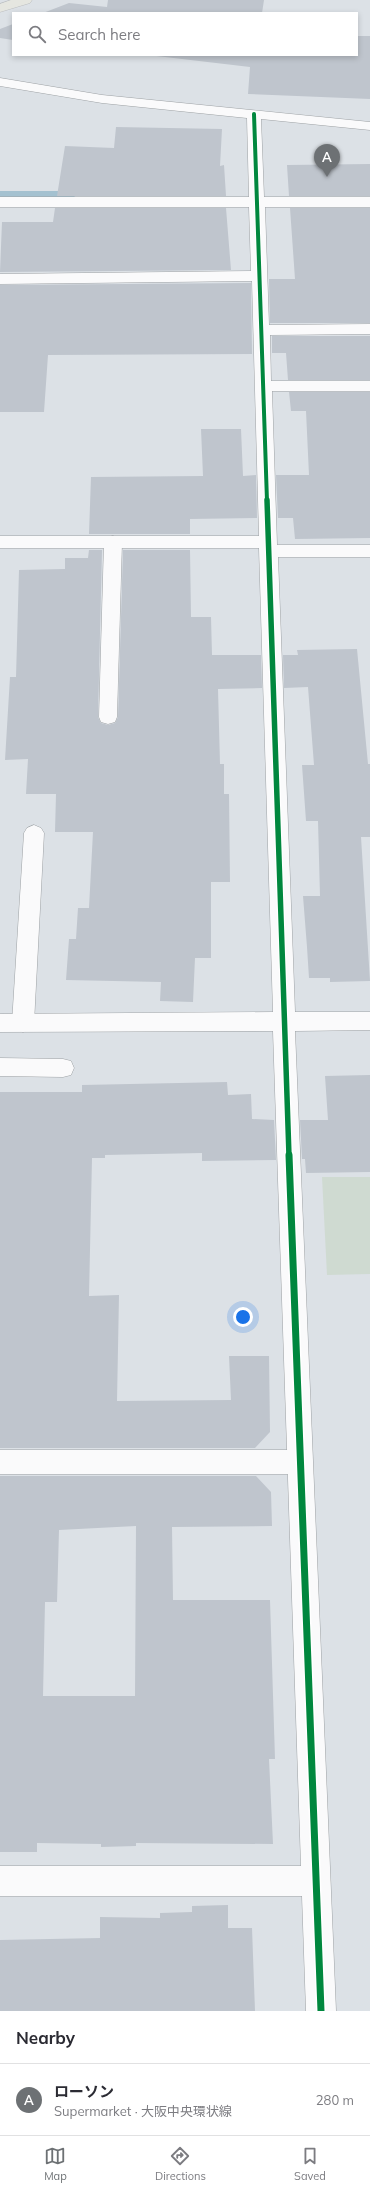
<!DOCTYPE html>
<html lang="en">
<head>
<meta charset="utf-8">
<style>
	:root { --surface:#fff; --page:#f7f7f7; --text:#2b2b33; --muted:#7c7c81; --line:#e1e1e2; --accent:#6d7174 }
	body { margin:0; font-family:Mulish,"Noto Sans JP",sans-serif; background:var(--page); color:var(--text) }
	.you { position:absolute; left:243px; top:1317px; width:14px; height:14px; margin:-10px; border:3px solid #fff; border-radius:50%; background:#1a73e8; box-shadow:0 0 0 6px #1a73e833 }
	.badge { display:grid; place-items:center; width:26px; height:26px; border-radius:50%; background:var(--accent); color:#fff; font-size:13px; font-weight:700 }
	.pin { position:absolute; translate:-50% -33px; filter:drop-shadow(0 1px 2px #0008) }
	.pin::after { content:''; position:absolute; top:21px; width:14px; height:12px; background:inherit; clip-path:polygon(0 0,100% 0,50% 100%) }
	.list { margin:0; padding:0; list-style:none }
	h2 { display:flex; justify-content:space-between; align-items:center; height:52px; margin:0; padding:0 16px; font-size:17px }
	h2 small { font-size:13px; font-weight:400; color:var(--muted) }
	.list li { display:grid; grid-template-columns:26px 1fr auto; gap:12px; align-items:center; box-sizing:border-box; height:72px; padding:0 16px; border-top:1px solid var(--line) }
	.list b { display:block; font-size:15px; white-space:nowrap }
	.list p { margin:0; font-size:13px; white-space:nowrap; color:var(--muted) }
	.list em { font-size:13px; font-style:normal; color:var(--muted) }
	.icon { flex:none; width:22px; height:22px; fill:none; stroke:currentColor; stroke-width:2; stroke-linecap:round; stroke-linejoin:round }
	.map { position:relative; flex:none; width:370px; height:2011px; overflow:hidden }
	.search { position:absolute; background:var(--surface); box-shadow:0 2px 6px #0003; left:12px; right:12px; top:12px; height:44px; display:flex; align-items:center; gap:10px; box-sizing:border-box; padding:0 14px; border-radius:0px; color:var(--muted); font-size:15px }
	.sheet { height:124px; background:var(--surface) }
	nav { display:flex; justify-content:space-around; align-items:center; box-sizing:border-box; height:56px; border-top:1px solid var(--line); background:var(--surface); font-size:11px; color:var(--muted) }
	nav a { display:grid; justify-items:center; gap:2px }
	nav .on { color:var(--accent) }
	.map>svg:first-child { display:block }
	.green { fill:#cfdad1 }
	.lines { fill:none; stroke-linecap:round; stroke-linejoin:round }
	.stream { fill:#a4c1d0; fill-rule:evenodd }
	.building { fill:#bfc5cd; fill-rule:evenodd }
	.service-casing { stroke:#9da1a4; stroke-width:1 }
	.minor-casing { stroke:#9da1a4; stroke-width:1 }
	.primary-casing { stroke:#babdbf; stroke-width:1 }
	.service { fill:#fafafb; fill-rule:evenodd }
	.minor { fill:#fafafb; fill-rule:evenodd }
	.primary { fill:#e5e6e0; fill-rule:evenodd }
	.cycleway-far2-casing { stroke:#fff; stroke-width:6 }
	.cycleway-far1-casing { stroke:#fff; stroke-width:8 }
	.cycleway-casing { stroke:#fff; stroke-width:10 }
	.cycleway-far2 { stroke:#00873e; stroke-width:4 }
	.cycleway-far1 { stroke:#00873e; stroke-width:5.5 }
	.cycleway { stroke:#00873e; stroke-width:7 }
</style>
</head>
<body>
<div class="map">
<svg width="370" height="2011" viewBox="0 0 370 2011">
	<rect width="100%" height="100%" fill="#dce1e6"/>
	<path class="green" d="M322,1177h48v97l-43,1z"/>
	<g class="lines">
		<path class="stream" d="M0,191h74l4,3 -4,3h-74z"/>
	</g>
	<path class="building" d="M108,0h156l-2,13h-219l26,-10 38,4z
		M13,24v16l-13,-2v-9z
		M357,36h13v63l-122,-5 2,-27 -102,-12h209z
		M116,127l106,2 -2,37 4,-1 2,31h-169l8,-50 49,2z
		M370,164v32h-81l-2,-31z
		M55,208h171l5,62 -231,2 2,-50h51z
		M290,208h80v115h-100l-1,-44h26z
		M251,283l1,71 -204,1 -4,57h-44v-127z
		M272,336h98v44h-82l-2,-27h-14z
		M289,392h81v146l-75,1 -2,-21h-15l-2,-43h33l-3,-64h-15z
		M201,429h40l2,47 13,-1 1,43 -67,1v15h-101l2,-57 112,-1z
		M89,550h13l-4,167 3,6 7,2 7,-2 3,-6 5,-167h67l1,67h20l1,38h49l1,33 -44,1 2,75h4v30h5l1,88h-19v76h-16l-2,44 -33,-1 1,-19 -95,-2 3,-41h7l2,-31h11l4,-76h-38l1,-38h-30l2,-35 -23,1 5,-83h6l3,-107 46,-1v-11h23z
		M357,649l11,115h2v73h-9l9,144 -40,1v-4h-21l-2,-31 -4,-51h17l-2,-75h-12l-4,-56h12l-6,-78 -24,1 -1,-33h15l-1,-5z
		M370,1075v97l-64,1 -1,-14h-3l-2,-39h28l-3,-44z
		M227,1082l1,13 23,-1 1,25 22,1 2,40 -74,1v-8l-97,2v3h-13l-3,138 30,-1 -2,106 114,-1 -2,-44h40l1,76 -15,16h-255v-356h82v-7z
		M0,1476h256l15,16 1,34 -100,1 1,73h97l5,159h-6l4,85 -137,-1v3l-35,1v-3l-64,-1v9h-37zM136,1526l-1,170h-92l2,-94h12l2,-72z
		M228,1905v23h24l3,83h-255v-71l100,-2v-21l60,1v-5l32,-1v-6z"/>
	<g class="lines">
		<defs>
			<path id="service" d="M113,536l6,2 3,4 -5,175 -2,5 -7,2 -7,-2 -2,-5 5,-175 3,-4z
				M34,825l7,3 3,5 -10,190 -4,6 -7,3 -7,-3 -4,-6 12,-190 3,-5z
				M0,1058l63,1 8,2 3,7 -3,7 -8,2 -63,-1z
				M0,1450h300l9,3 3,9 -3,9 -9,3h-300z"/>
			<path id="minor" d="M0,78l102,17 268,27v8l-109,-11 3,78h106v10h-105l4,118 101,-1v10l-100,1 1,46h99v10h-98l5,154h93v12h-92l17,455h75v18l-75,1 41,980h-30l-4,-115h-302v-30h301l-28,-835 -273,1v-18l273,-2 -14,-464h-259v-12h259l-7,-255 -252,3v-10l251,-3 -2,-64h-249v-10h249l-2,-79 -145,-15 -102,-17z"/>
			<path id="primary" d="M11,0h21l-2,3 -30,9v-8z"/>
		</defs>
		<use href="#service" class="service-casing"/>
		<use href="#minor" class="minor-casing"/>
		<use href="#primary" class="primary-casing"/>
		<use href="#service" class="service"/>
		<use href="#minor" class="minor"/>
		<use href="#primary" class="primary"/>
		<defs>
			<path id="cycleway-far2" d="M254,114l13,387"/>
			<path id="cycleway-far1" d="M267,500l22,656"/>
			<path id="cycleway" d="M289,1155l32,856"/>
		</defs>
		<use href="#cycleway-far2" class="cycleway-far2-casing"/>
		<use href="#cycleway-far1" class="cycleway-far1-casing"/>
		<use href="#cycleway" class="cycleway-casing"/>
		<use href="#cycleway-far2" class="cycleway-far2"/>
		<use href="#cycleway-far1" class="cycleway-far1"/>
		<use href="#cycleway" class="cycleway"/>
	</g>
</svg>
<div class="you"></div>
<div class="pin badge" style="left:327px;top:177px">A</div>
<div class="search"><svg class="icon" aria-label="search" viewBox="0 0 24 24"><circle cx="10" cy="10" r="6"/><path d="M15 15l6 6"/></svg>Search here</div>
</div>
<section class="sheet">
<h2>Nearby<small></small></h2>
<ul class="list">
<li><span class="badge">A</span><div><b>ローソン</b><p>Supermarket · 大阪中央環状線</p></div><em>280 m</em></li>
</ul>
</section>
<nav>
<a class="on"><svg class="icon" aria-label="map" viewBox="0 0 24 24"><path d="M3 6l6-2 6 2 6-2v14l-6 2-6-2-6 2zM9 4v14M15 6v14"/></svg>Map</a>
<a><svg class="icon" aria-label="directions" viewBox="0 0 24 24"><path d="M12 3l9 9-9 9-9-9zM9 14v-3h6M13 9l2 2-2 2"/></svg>Directions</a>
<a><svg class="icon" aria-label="saved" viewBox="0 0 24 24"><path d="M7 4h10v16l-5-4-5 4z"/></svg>Saved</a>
</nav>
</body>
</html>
